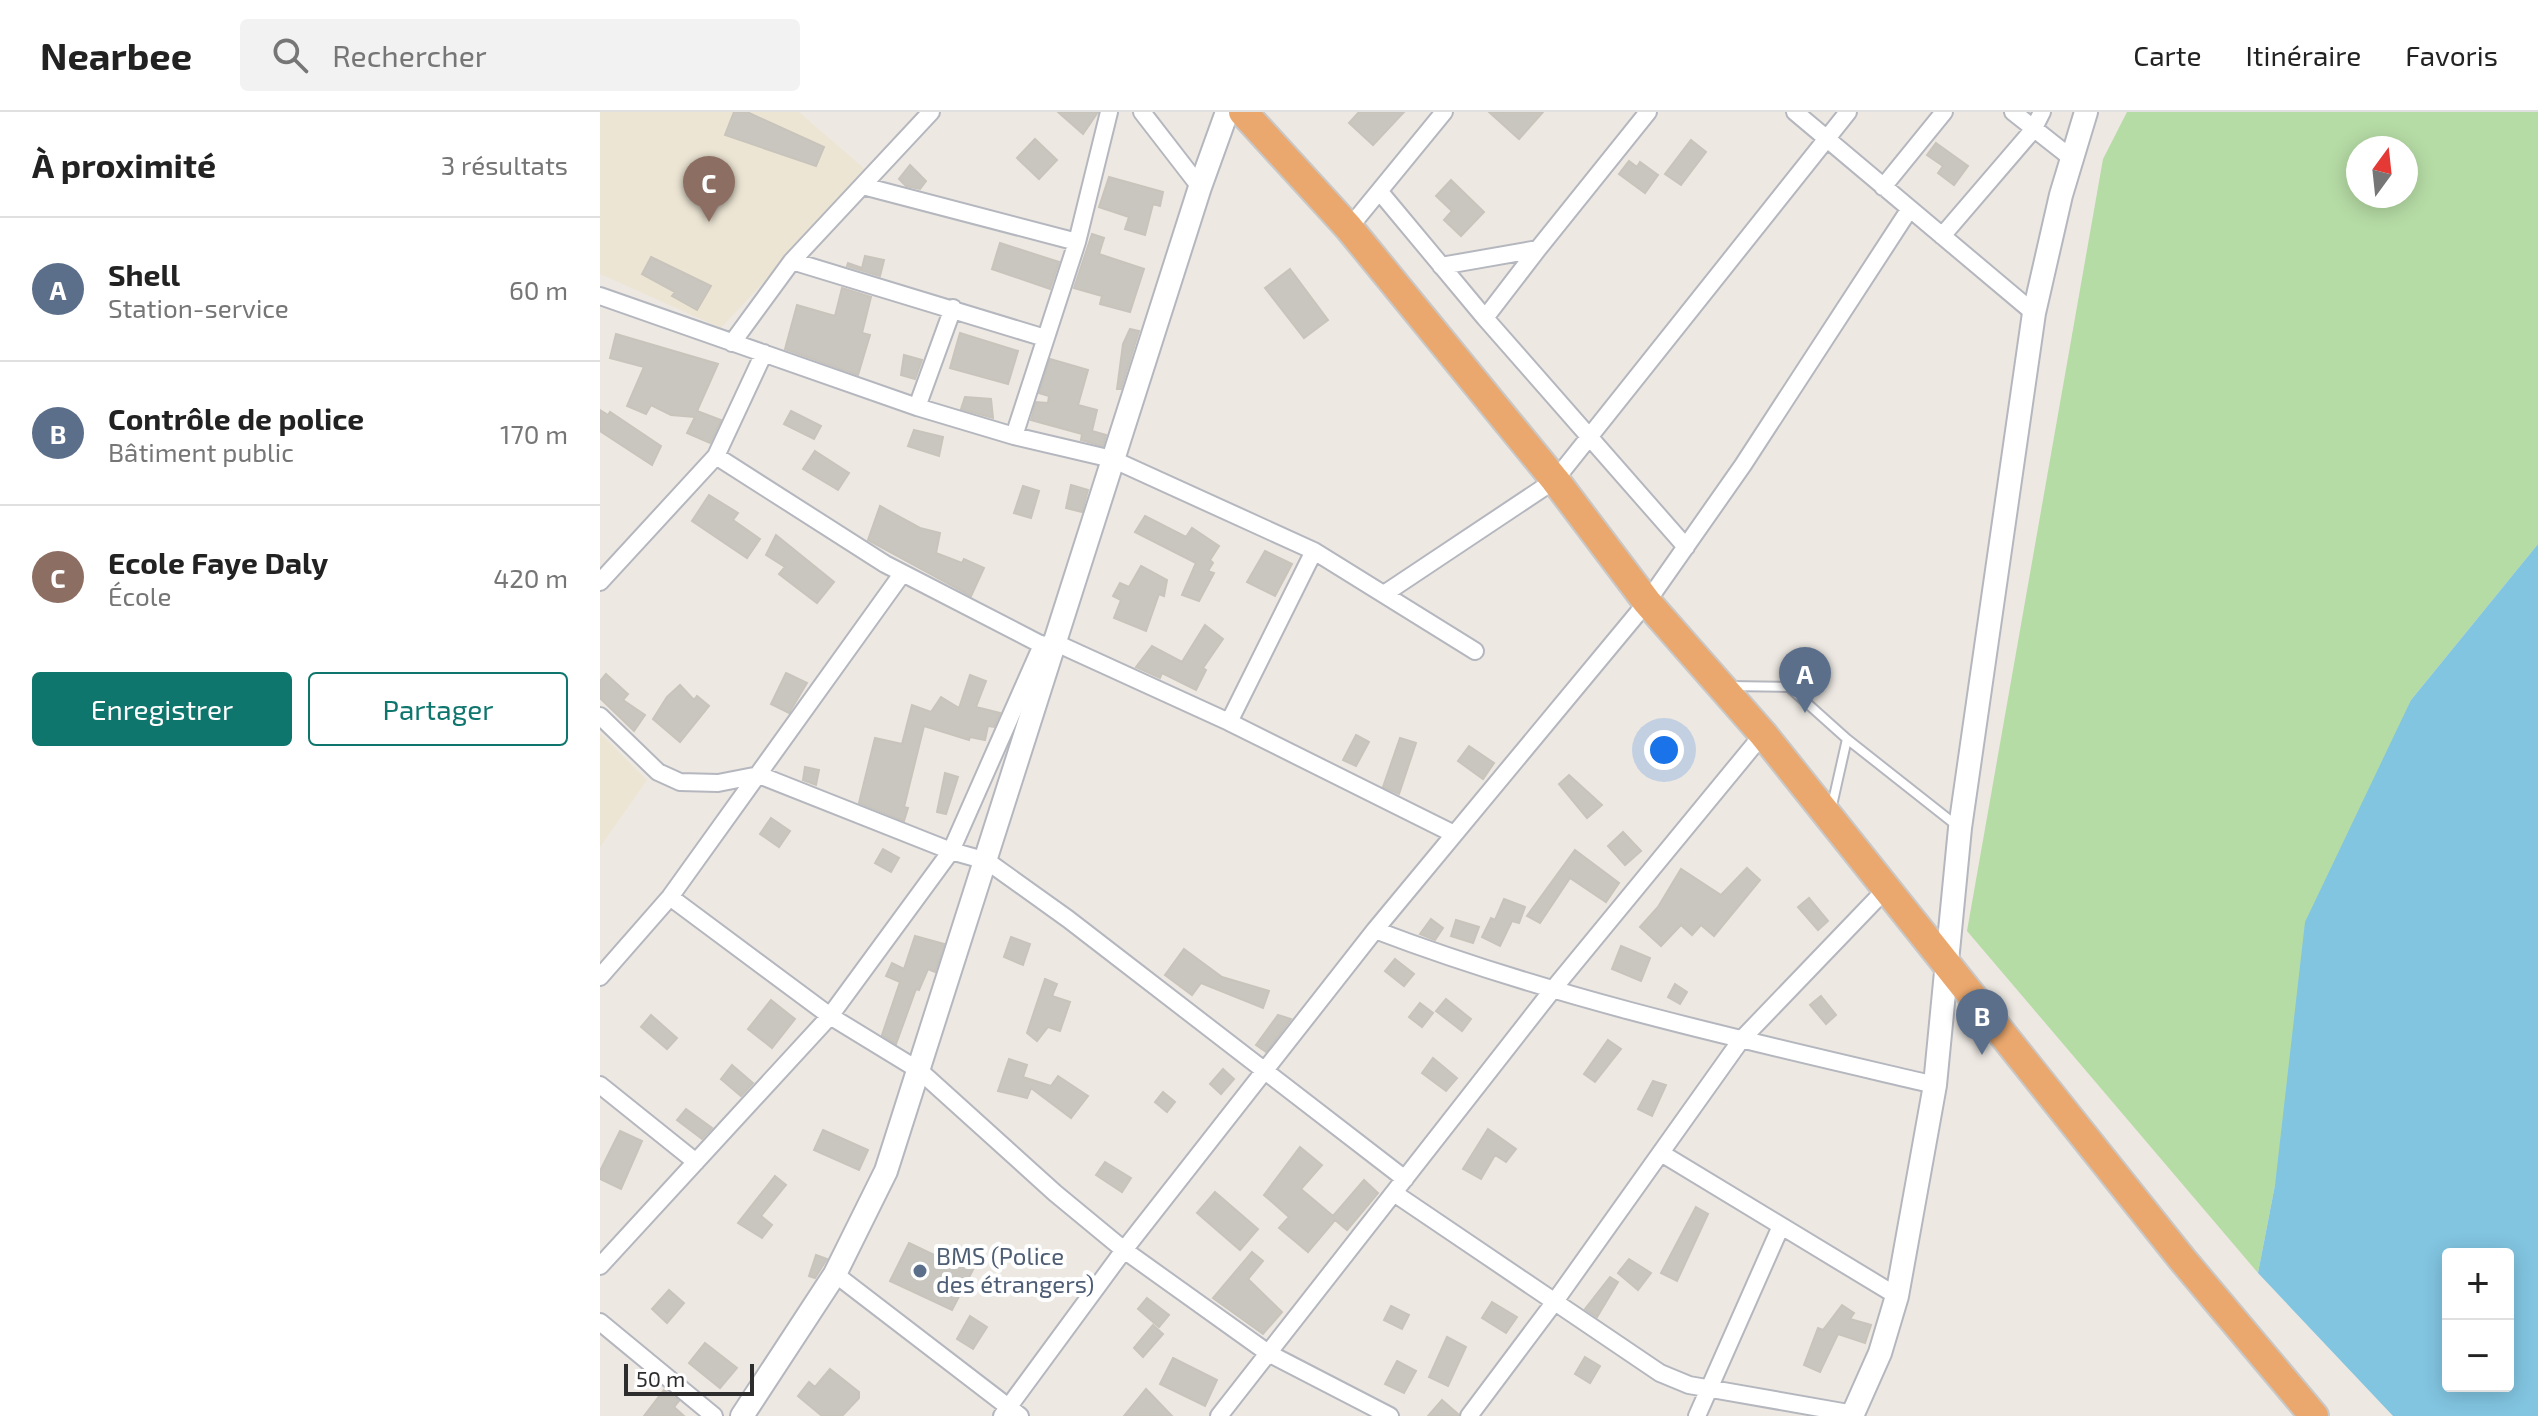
<!DOCTYPE html>
<html lang="fr">
<head>
<meta charset="utf-8">
<style>
	:root { --surface:#fff; --page:#f2f2f2; --text:#222; --muted:#767676; --line:#e0e0e0; --accent:#0f766e }
	body { margin:0; font-family:"Exo 2",sans-serif; background:var(--page); color:var(--text) }
	.controls { position:absolute; right:24px; bottom:24px; display:grid; overflow:hidden; border-radius:8px; box-shadow:0 4px 20px #0003 }
	.controls button { width:72px; height:72px; display:grid; place-items:center; padding:0; border:0; border-bottom:2px solid var(--line); background:var(--surface); color:var(--text); font:40px sans-serif }
	.compass { position:absolute; left:1746px; top:24px; width:72px; height:72px; border-radius:50%; background:var(--surface); box-shadow:0 4px 20px #0003; rotate:15deg }
	.scale { position:absolute; left:24px; bottom:20px; width:130px; box-sizing:border-box; padding-left:8px; border:4px solid #2d2d2d; border-top:0; font-size:22px; line-height:28px; white-space:nowrap; color:#2d2d2d; -webkit-text-stroke:6px #fff; paint-order:stroke }
	.you { position:absolute; left:1064px; top:638px; width:28px; height:28px; margin:-20px; border:6px solid #fff; border-radius:50%; background:#1a73e8; box-shadow:0 0 0 12px #1a73e833 }
	.badge { display:grid; place-items:center; width:52px; height:52px; border-radius:50%; background:var(--accent); color:#fff; font-size:26px; font-weight:700 }
	.pin { position:absolute; translate:-50% -66px; filter:drop-shadow(0 2px 4px #0008) }
	.pin::after { content:''; position:absolute; top:42px; width:28px; height:24px; background:inherit; clip-path:polygon(0 0,100% 0,50% 100%) }
	.list { margin:0; padding:0; list-style:none }
	h2 { display:flex; justify-content:space-between; align-items:center; height:104px; margin:0; padding:0 32px; font-size:34px }
	h2 small { font-size:26px; font-weight:400; color:var(--muted) }
	.list li { display:grid; grid-template-columns:52px 1fr auto; gap:24px; align-items:center; box-sizing:border-box; height:144px; padding:0 32px; border-top:2px solid var(--line) }
	.list b { display:block; font-size:30px; white-space:nowrap }
	.list p { margin:0; font-size:26px; white-space:nowrap; color:var(--muted) }
	.list em { font-size:26px; font-style:normal; color:var(--muted) }
	.actions { display:flex; gap:16px; padding:24px 32px }
	.actions a { flex:1; padding:18px 0; border:2px solid var(--accent); border-radius:8px; text-align:center; font-size:28px; color:var(--accent) }
	.actions .main { background:var(--accent); color:#fff }
	.icon { flex:none; width:44px; height:44px; fill:none; stroke:currentColor; stroke-width:2; stroke-linecap:round; stroke-linejoin:round }
	.map { position:relative; flex:none; width:1938px; height:1304px; overflow:hidden }
	header { display:flex; align-items:center; gap:48px; box-sizing:border-box; height:112px; padding:0 40px; background:var(--surface); border-bottom:2px solid var(--line) }
	header strong { font-size:38px }
	nav { display:flex; gap:44px; margin-inline-start:auto; font-size:28px }
	.search { width:560px; height:72px; background:var(--page); display:flex; align-items:center; gap:20px; box-sizing:border-box; padding:0 28px; border-radius:8px; color:var(--muted); font-size:30px }
	main { display:flex }
	aside { flex:1; background:var(--surface) }
	.map>svg:first-child { display:block }
	.education { fill:#ece5d4 }
	.green { fill:#b6dca5; fill-rule:evenodd }
	.water { fill:#82c5e1; fill-rule:evenodd }
	.building { fill:#c9c6c0; stroke:#c8c4bb; stroke-width:2 }
	.lines { fill:none; stroke-linecap:round; stroke-linejoin:round }
	.lane-casing { stroke:#b5b7bf; stroke-width:12 }
	.street-casing { stroke:#b5b7bf; stroke-width:20 }
	.secondary-casing { stroke:#b5b7bf; stroke-width:26 }
	.highway-casing { stroke:#c8c8c8; stroke-width:32 }
	.lane { stroke:#fff; stroke-width:8 }
	.street { stroke:#fff; stroke-width:16 }
	.secondary { stroke:#fff; stroke-width:22 }
	.highway { stroke:#eba86e; stroke-width:28 }
	.service-dot { fill:#5c6f8a; stroke:#fff; stroke-width:3 }
	.labels { text-anchor:middle; stroke-width:8; stroke-linejoin:round; paint-order:stroke }
	.service-label { font-size:24px; fill:#4e5e75; stroke:#fff; text-anchor:start }
</style>
</head>
<body>
<header>
<strong>Nearbee</strong>
<div class="search"><svg class="icon" aria-label="search" viewBox="0 0 24 24"><circle cx="10" cy="10" r="6"/><path d="M15 15l6 6"/></svg>Rechercher</div>
<nav><a>Carte</a><a>Itinéraire</a><a>Favoris</a></nav>
</header>
<main>
<aside>
<h2>À proximité<small>3 résultats</small></h2>
<ul class="list">
<li><span class="badge" style="background:#5c6f8a">A</span><div><b>Shell</b><p>Station-service</p></div><em>60 m</em></li>
<li><span class="badge" style="background:#5c6f8a">B</span><div><b>Contrôle de police</b><p>Bâtiment public</p></div><em>170 m</em></li>
<li><span class="badge" style="background:#8d6e63">C</span><div><b>Ecole Faye Daly</b><p>École</p></div><em>420 m</em></li>
</ul>
<div class="actions"><a class="main">Enregistrer</a><a>Partager</a></div>
</aside>
<div class="map">
<svg width="1938" height="1304" viewBox="0 0 1938 1304">
	<rect width="100%" height="100%" fill="#ede8e2"/>
	<path class="education" d="M0,0h199l68,59 -146,157 -121,-54z
		M0,621l47,47 -47,67z"/>
	<path class="green" d="M1527,0h411v432l-127,156 -136,485 -17,88 -291,-342 136,-772zM1758,36h48v48h-48z"/>
	<path class="water" d="M1938,432v872h-145l-135,-143 17,-88 30,-263 106,-222zM1848,1142h60v132h-60z"/>
	<path class="building" d="M134,0h13l77,35 -8,19 -91,-31z
		M458,0h40l-15,22z
		M759,0h45l-31,33 -24,-22z
		M889,0h54l-24,27z
		M435,27l22,21 -18,19 -22,-21z
		M1091,28l15,12 -25,33 -16,-11z
		M1336,31l32,23 -14,19 -16,-12 5,-7 -16,-11z
		M1029,49l8,6 3,-5 18,13 -13,18 -26,-19z
		M310,53l16,16 -6,8 -14,-3 -7,-7z
		M509,65l54,15 -3,14 -7,-2 -8,31 -20,-6 4,-12 -30,-10z
		M851,68l33,32 -23,24 -17,-16 8,-9 -16,-15z
		M492,122l12,4 -5,16 45,15 -14,43 -30,-8 2,-8 -28,-8z
		M400,131l59,19 -9,27 -58,-20z
		M265,144l19,4 -4,16 -33,-10 1,-3 14,5z
		M51,145l60,29 -14,24 -25,-14 3,-4 -33,-18z
		M690,157l38,51 -24,18 -39,-50z
		M242,176l29,9 -9,36 8,2 -12,40 -73,-26 12,-44 38,11z
		M530,217l9,2 -18,58h-4l6,-45z
		M360,221l58,18 -10,33 -58,-16z
		M16,222l102,30 -21,47 24,9 -11,23 -23,-10 8,-16 -24,-2 -20,-10 -5,9 -19,-8 17,-39 -34,-9z
		M304,243l18,5 -7,19 -14,-4z
		M450,247l38,11 -10,35 19,5 -5,21 14,4 -3,11 -22,-6 1,-6 -51,-14 5,-18 12,1 1,-7 -10,-3z
		M365,285l26,2 2,19 -32,-9z
		M0,298l8,5 2,-3 51,34 -9,19 -52,-34z
		M191,299l30,15 -7,13 -30,-15z
		M314,318l29,7 -4,19 -31,-10z
		M215,339l34,22 -11,17 -35,-21z
		M471,373l17,5 -6,22 -16,-4z
		M423,374l16,5 -8,27 -17,-5z
		M109,383l29,18 -5,7 27,19 -13,19 -55,-37z
		M280,394l40,22 20,5 -4,20 26,10 2,-4 20,9 -13,28 -103,-56z
		M545,404l41,21 6,-9 27,18 -9,14 3,3 -5,8 6,2 -15,28 -17,-6 14,-32 -61,-31z
		M176,423l58,47 -17,21 -38,-29 6,-7 -19,-12z
		M665,439l27,13 -17,32 -28,-14z
		M541,454l26,14 -3,16 -5,-2 -13,37 -32,-13 7,-18 -8,-4 7,-13 9,4z
		M605,513l18,14 -20,29 3,2 -10,20 -34,-17 -2,5 -24,-11 16,-21 30,16z
		M186,561l21,10 -18,30 -18,-9z
		M6,562l22,20 -5,6 22,15 -11,16 -34,-33v-17z
		M370,563l16,6 -10,26 24,6 -6,14 -6,-1 -3,14 -15,-3 -1,3 -45,-14 -20,81 4,1 -4,13 -45,-18 16,-65 27,6 10,-39 19,7 10,-15 18,11z
		M80,573l14,15 3,-4 12,10 -29,36 -27,-23 14,-22z
		M756,623l13,7 -13,24 -13,-6z
		M800,626l16,5 -17,51 -16,-7z
		M869,634l25,17 -11,16 -25,-18z
		M205,655l14,3 -3,15 -13,-5z
		M345,661l13,4 -12,37 -9,-2z
		M969,663l33,30 -15,13 -28,-34z
		M171,706l19,13 -11,16 -19,-13z
		M1023,720l18,19 -16,14 -17,-19z
		M283,737l16,9 -8,14 -16,-9z
		M975,738l44,33 -13,19 -36,-24 -30,45 -13,-7z
		M1147,756l13,12 -46,56 -13,-11 -9,10 -11,-10 -20,21 -21,-19 18,-20 23,-38 40,26z
		M1209,786l19,23 -10,9 -20,-23z
		M904,787l21,8 -6,16 -7,-2 -12,25 -18,-9 9,-19 4,2z
		M831,807l12,9 -8,12 -15,-6z
		M856,808l23,7 -6,16 -22,-7z
		M315,824l29,8 -9,28 -7,-3 -9,21 -3,-1 -20,55 -14,-9 18,-53 -14,-6 6,-13 12,6z
		M411,825l19,7 -7,21 -19,-8z
		M1021,834l29,12 -9,23 -29,-12z
		M584,837l38,28 47,14 -6,17 -62,-25 -9,12 -27,-20z
		M795,847l19,15 -10,12 -19,-15z
		M445,867l12,5 -5,12 18,6 -10,29 -12,-4 -11,14 -10,-8z
		M1075,872l12,8 -7,12 -12,-7z
		M1221,884l15,19 -10,9 -16,-19z
		M846,887l25,20 -9,12 -26,-20z
		M171,888l24,19 -23,29 -24,-19z
		M820,891l13,10 -11,14 -13,-10z
		M51,903l26,23 -10,11 -26,-22z
		M678,903l13,4 -25,33 -10,-7z
		M1008,928l13,9 -26,33 -11,-8z
		M833,946l24,20 -11,13 -24,-18z
		M409,947l18,6 -4,12 28,9 7,-10 30,20 -17,22 -40,-30 -4,10 -29,-7z
		M132,953l21,18 -12,13 -20,-17z
		M623,957l11,10 -13,15 -11,-10z
		M1053,969l13,4 -14,31 -14,-7z
		M563,980l12,10 -8,10 -12,-10z
		M86,997l26,19 -10,11 -25,-19z
		M888,1017l28,20 -10,13 -11,-7 -14,24 -18,-10z
		M223,1018l45,20 -9,20 -45,-20z
		M20,1019l22,10 -21,48 -21,-10v-8z
		M700,1035l22,18 -21,24 32,27 31,-36 14,13 -31,37 -12,-10 -27,32 -29,-24 10,-11 -25,-22z
		M505,1050l26,16 -9,14 -26,-17z
		M175,1064l11,9 -25,31 11,9 -10,13 -24,-15z
		M615,1080l43,37 -18,21 -43,-37z
		M1096,1095l12,7 -31,67 -16,-8z
		M309,1131l44,21 4,-10 20,8 -25,48 -62,-29z
		M652,1140l11,9 -15,18 34,33 -19,22 -50,-36z
		M216,1143l11,4 -12,19 -6,-2z
		M1029,1147l22,14 -13,17 -20,-17z
		M1010,1165l8,5 -21,35 -12,-8z
		M69,1178l15,13 -17,20 -15,-14z
		M547,1186l22,17 -10,12 -21,-18z
		M892,1190l25,15 -11,16 -24,-15z
		M1242,1193l12,8 -4,6 21,6 -6,18 -27,-9 -18,38 -16,-7 14,-37 5,2z
		M791,1194l18,9 -7,14 -18,-9z
		M370,1204l17,11 -14,22 -16,-10z
		M553,1213l10,9 -20,23 -9,-9z
		M847,1225l19,10 -18,39 -19,-9z
		M105,1231l32,25 -17,20 -31,-25z
		M985,1245l15,9 -10,17 -15,-9z
		M573,1246l44,22 -12,26 -45,-22z
		M797,1249l19,10 -12,22 -19,-9z
		M230,1257l29,23v6l-17,18h-20l-24,-20 11,-14 6,5z
		M546,1277l26,27h-48z
		M64,1278l15,11 -5,6 10,9h-40z
		M842,1288l16,14v2h-30z"/>
	<g class="lines">
		<defs>
			<path id="lane" d="M1129,574l60,1 58,52 -16,71
				M1247,627l109,86"/>
			<path id="street" d="M542,0l58,75
				M1195,0l239,201
				M1413,0l57,45
				M263,74l214,56
				M1283,75l61,-75
				M780,80l105,126 201,229
				M749,116l95,-116
				M1342,124l91,-106 9,-18
				M192,149l253,77
				M841,154l97,-17 110,-137
				M0,184l317,111 97,29 98,23 202,92 161,100
				M885,206l53,-69
				M132,231l60,-82 139,-149
				M317,295l36,-99
				M414,324l63,-194 32,-130
				M116,344l169,108 157,81 14,-2 173,79 225,112
				M0,470l116,-126 48,-103
				M784,482l171,-114 293,-368
				M0,604l58,56 22,10 38,1 41,-8 192,76 36,10 81,58 337,260
				M629,610l85,-171
				M70,785l160,119 90,55 135,122 69,57 144,103 122,63
				M775,818c181,69 372,111 560,155
				M0,865l70,-80 232,-323
				M0,973l96,77
				M1061,1041l236,143
				M794,1081l266,180 29,12 165,29
				M0,1154l230,-250 121,-165 91,-206
				M235,1162l185,142
				M0,1210l114,94
				M402,1304l122,-166 251,-320 272,-328 96,-137 166,-255
				M619,1304l335,-428 209,-254
				M869,1304l84,-112 188,-264 146,-152
				M1097,1304l84,-190"/>
			<path id="secondary" d="M142,1304l93,-142 51,-103 314,-984 27,-75
				M1252,1304l28,-63 17,-57 38,-211 25,-257 74,-515 27,-118 25,-83"/>
			<path id="highway" d="M643,0l106,116 206,252 92,122 116,132 419,525 132,157"/>
		</defs>
		<use href="#lane" class="lane-casing"/>
		<use href="#street" class="street-casing"/>
		<use href="#secondary" class="secondary-casing"/>
		<use href="#highway" class="highway-casing"/>
		<use href="#lane" class="lane"/>
		<use href="#street" class="street"/>
		<use href="#secondary" class="secondary"/>
		<use href="#highway" class="highway"/>
	</g>
	<circle class="service-dot" cx="320" cy="1159" r="8"/>
	<g class="labels">
		<g class="service-label">
			<text x="336" y="1153">BMS (Police<tspan x="336" dy="28">des étrangers)</tspan></text>
		</g>
	</g>
</svg>
<div class="controls">
<button>+</button>
<button>−</button>
</div>
<svg class="compass" viewBox="-18 -18 36 36"><path d="M0-13l5 13h-10z" fill="#e53935"/><path d="M0 13l5-13h-10z" fill="#767676"/></svg>
<div class="scale">50 m</div>
<div class="you"></div>
<div class="pin badge" style="left:1205px;top:601px;background:#5c6f8a">A</div>
<div class="pin badge" style="left:1382px;top:943px;background:#5c6f8a">B</div>
<div class="pin badge" style="left:109px;top:110px;background:#8d6e63">C</div>
</div>
</main>
</body>
</html>
